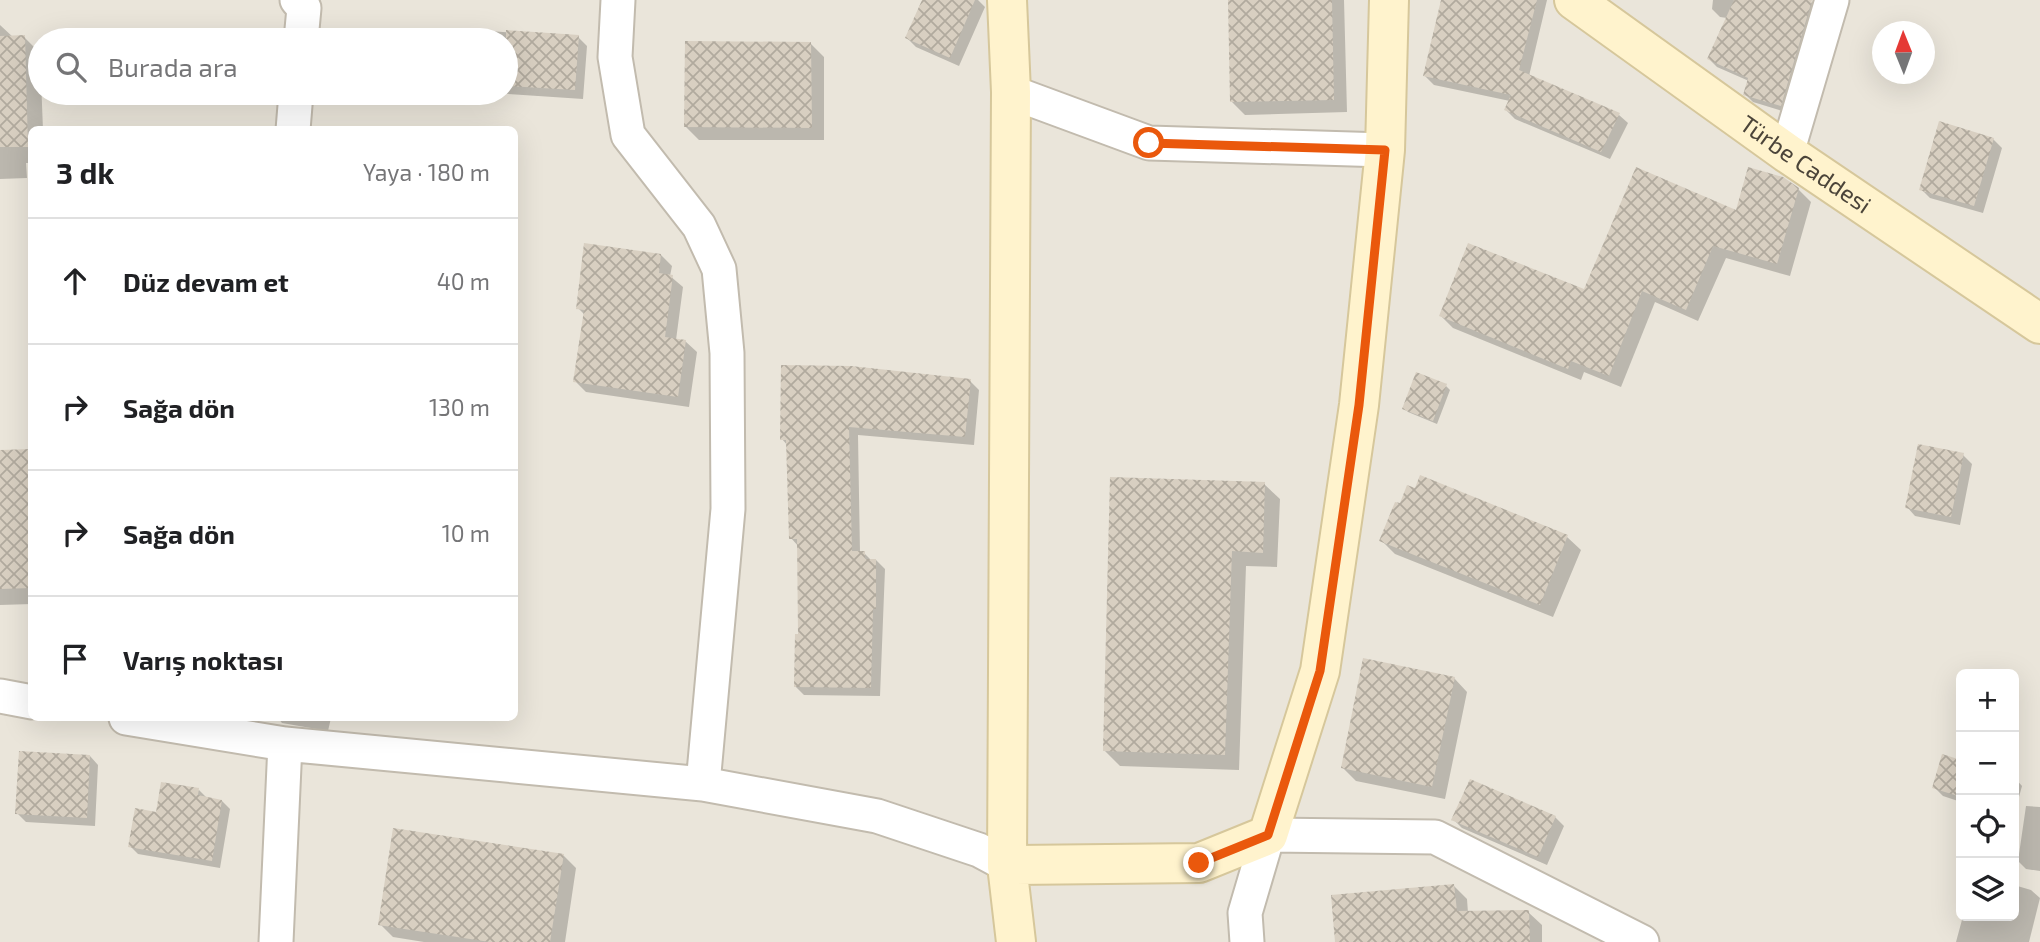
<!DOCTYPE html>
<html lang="tr">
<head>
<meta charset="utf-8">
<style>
	:root { --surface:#fff; --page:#f6f6f6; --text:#202124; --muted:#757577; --line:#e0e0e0 }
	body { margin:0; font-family:"Exo 2",sans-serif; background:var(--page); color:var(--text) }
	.controls { position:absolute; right:21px; bottom:21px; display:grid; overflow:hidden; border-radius:10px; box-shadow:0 7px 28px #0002 }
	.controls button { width:63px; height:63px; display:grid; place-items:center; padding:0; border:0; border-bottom:2px solid var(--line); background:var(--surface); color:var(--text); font:35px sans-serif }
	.compass { position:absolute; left:1872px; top:21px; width:63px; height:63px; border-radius:50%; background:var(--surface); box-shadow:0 7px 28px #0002; rotate:359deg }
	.stop { position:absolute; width:21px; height:21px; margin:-16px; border:5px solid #ea580c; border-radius:50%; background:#fff }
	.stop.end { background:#ea580c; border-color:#fff; box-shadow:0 2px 7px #0008 }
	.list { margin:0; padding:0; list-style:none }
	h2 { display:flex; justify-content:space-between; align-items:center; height:91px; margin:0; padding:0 28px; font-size:30px }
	h2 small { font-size:23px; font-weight:400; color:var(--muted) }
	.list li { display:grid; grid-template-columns:46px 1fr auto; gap:21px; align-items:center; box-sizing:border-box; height:126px; padding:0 28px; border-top:2px solid var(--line) }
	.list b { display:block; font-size:26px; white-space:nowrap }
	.list em { font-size:23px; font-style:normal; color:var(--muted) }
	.icon { flex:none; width:38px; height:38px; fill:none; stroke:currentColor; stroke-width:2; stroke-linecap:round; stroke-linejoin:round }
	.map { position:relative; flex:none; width:2040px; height:942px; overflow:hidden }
	.search { position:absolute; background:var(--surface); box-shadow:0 7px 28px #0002; left:28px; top:28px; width:490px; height:77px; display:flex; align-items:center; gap:18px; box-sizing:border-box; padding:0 24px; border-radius:38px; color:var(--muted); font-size:26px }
	.panel { position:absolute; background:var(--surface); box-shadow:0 7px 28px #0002; left:28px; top:126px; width:490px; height:595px; border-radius:10px }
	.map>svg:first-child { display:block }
	.residential { fill:#eae5da; fill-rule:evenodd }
	.shadow { fill:#0003 }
	.building { fill:url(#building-cross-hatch) }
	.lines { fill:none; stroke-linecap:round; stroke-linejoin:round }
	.street-casing { stroke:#c2bbae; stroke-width:37 }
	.secondary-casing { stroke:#d6c79b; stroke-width:42 }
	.street { stroke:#fff; stroke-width:33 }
	.secondary { stroke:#fff3cd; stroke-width:38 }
	.route { stroke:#ea580c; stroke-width:9 }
	.labels { text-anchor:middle; stroke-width:5; stroke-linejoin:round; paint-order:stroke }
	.street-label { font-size:24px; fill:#4b4439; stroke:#fff }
</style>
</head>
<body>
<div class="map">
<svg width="2040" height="942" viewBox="0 0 2040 942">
	<defs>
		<pattern id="building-cross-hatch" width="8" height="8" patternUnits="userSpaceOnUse" patternTransform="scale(1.75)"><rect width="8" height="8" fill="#d8cfc1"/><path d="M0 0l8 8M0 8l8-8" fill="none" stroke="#b1aa9e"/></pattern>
	</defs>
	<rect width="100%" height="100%" fill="#f6f3ec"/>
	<path class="residential" d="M0,0h2040v942h-2040zM1882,32h42v42h-42zM40,40h466v53h-466zM32,130h482v588h-482zM1961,674h53v242h-53z"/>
	<path class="shadow" d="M924,0h54l7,7 -26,59 -43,-19 -9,-9z
		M1229,0h115l3,112 -102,3 -13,-13z
		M1442,0h105l-18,76 90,39 9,8 -18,36 -95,-40 -9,-9 4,-9 -76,-16 -9,-9z
		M1713,0h77l21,2 8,8 -30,103 -36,-11 -8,-8 4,-13 -32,-14 -8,-8 18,-41 -7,-1 -8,-8z
		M0,25l14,13h11l15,15 3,77h-11v33h-6l1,15 -27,1z
		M489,31l89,6 9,9 -4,53 -88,-6h11v-53h-17z
		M811,44l13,13v83h-125l-13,-13z
		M1993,139l9,9 -19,65 -53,-15 -9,-9z
		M1798,189l13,13 -21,74 -64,-18 -28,63 -43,-19 -34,85 -37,-15 -3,8 -128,-52 -12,-12 144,-25 152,-79z
		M661,255l11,11 -2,10 13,11 -7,53 9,1 12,11 -8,55 -103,-15 -11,-11 10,-66 -7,-7z
		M1417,375l29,11 4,4 -13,34 -29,-12 -4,-4z
		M970,381l9,9 -5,55 -116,-10 2,118h4l8,8 4,-1 9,9 -5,127 -76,-1 -9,-9 5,-50 -1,-89 -8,-9 -3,-92 -6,-7z
		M32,451v153l-32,1v-153z
		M1963,455l9,9 -12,61 -45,-9 -8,-9z
		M1421,478l146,59 14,13 -28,67 -158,-63 -13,-13 19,-35 15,-16z
		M1264,484l16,15 -3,68 -31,-1 -7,204 -119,-4 -15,-15z
		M1454,678l13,14 -22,107 -89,-18 -13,-13z
		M278,718h53l-3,13 -46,-8z
		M90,756l8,9 -3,61 -69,-4 -9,-9z
		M1944,756l17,6v40l-18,-6 -9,-9z
		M2014,777l8,9 -8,29z
		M199,790l9,9 14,2 8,8 -10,59 -82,-14 -8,-8z
		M2026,806l14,1v64l-14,-2 -8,-8z
		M1555,817l9,9 -17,39 -85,-37 -9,-9z
		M563,855l13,13 -11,74h-141l-31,-5 -13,-13z
		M2014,885l17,5 9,8 -11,44h-73l7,-26h51z
		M1454,886l13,13 1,14 60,-1 14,13v17h-205z"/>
	<path class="building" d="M922,0h53l-25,58 -45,-20z
		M1228,0h104l2,100 -104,2z
		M1441,0h96l-18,70 101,43 -19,39 -97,-42 7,-15 -88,-19z
		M1734,0h78l-31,106 -38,-11 5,-17 -41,-19z
		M506,30l73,5 -4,55 -69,-4z
		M25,35l3,112h-28v-111z
		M685,41l126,1 1,86 -128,-1z
		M1939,121l55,17 -20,68 -55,-16z
		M1636,167l100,43 12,-43 35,10 16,11 -22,76 -64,-18 -27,64 -44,-19 -33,85 -38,-15 -3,8 -129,-53 29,-73 116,46z
		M584,243l77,11 -2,19 14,2 -8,62 21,3 -8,57 -105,-15 11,-72 -8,-1z
		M781,365l70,1 120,13 -6,58 -116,-10 3,124h13v8h11v50h-3l-2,79 -77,-1 1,-53h3l-1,-95h-8l-3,-99h-6z
		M1416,372l31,12 -14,37 -31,-12z
		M1918,444l46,9 -13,64 -46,-9z
		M32,449v139l-32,1v-139z
		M1420,475l148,60 -28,70 -161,-64 16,-39 5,1 7,-18 8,3z
		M1110,477l155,5 -2,71 -31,-2 -7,204 -122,-4z
		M1363,658l92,19 -23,110 -91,-19z
		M19,751l71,4 -3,63 -72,-4z
		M1942,754l19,6v37l-29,-9z
		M1470,779l86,37 -18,41 -87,-37z
		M161,782l38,6 -1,7 24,5 -10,61 -84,-14 7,-39 21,4z
		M393,828l171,26 -14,88h-60l-112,-17z
		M1454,884l3,27 72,-1 1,32h-195l-4,-47z"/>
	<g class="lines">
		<defs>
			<path id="street" d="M297,0l7,8 -3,32
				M618,0l-3,57 13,78 71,91 20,43 8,84 1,156 -25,275
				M1011,92l138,51 236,7
				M293,130l3,-37
				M1787,153l45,-153
				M0,696l32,6
				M126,718l159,26 418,40 174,32 102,34 28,15
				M276,942l9,-198
				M1247,942l-2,-29 23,-78 167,2 207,105"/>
			<g id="secondary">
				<path d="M1007,0l4,92 -4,773"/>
				<path id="s1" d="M1574,0l213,153 253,171"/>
				<path d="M1016,942l-9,-77 192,-2 69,-28 52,-164 39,-266 26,-255 4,-150"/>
			</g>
		</defs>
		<use href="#street" class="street-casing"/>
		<use href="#secondary" class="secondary-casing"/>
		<use href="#street" class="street"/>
		<use href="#secondary" class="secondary"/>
	</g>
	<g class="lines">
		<path class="route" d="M1149,143l236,7 -26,255 -39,266 -52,164 -69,28"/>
	</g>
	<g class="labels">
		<g class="street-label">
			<text dy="8" stroke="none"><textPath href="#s1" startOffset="284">Türbe Caddesi</textPath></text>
		</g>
	</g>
</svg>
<div class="controls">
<button>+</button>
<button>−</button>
<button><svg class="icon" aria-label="locate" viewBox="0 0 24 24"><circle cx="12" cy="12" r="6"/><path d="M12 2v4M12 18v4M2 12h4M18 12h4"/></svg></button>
<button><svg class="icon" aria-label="layers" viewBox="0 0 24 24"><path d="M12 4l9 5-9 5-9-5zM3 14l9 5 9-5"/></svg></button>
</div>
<svg class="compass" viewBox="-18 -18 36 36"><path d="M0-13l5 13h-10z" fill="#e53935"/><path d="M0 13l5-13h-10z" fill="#757577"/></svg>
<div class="stop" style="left:1149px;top:143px"></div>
<div class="stop end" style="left:1199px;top:863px"></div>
<div class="search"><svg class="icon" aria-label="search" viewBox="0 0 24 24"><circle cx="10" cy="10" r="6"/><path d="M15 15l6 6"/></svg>Burada ara</div>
<section class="panel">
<h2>3 dk<small>Yaya · 180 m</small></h2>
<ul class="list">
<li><svg class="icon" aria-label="ahead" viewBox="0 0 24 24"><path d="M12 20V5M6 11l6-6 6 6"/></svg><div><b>Düz devam et</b></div><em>40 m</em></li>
<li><svg class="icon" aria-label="right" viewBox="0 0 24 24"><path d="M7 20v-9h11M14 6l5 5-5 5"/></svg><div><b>Sağa dön</b></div><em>130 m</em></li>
<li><svg class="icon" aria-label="right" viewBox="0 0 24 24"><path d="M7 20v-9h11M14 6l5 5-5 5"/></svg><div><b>Sağa dön</b></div><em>10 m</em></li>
<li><svg class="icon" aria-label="arrive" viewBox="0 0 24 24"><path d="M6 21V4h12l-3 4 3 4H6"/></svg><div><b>Varış noktası</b></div></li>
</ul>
</section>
</div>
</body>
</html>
